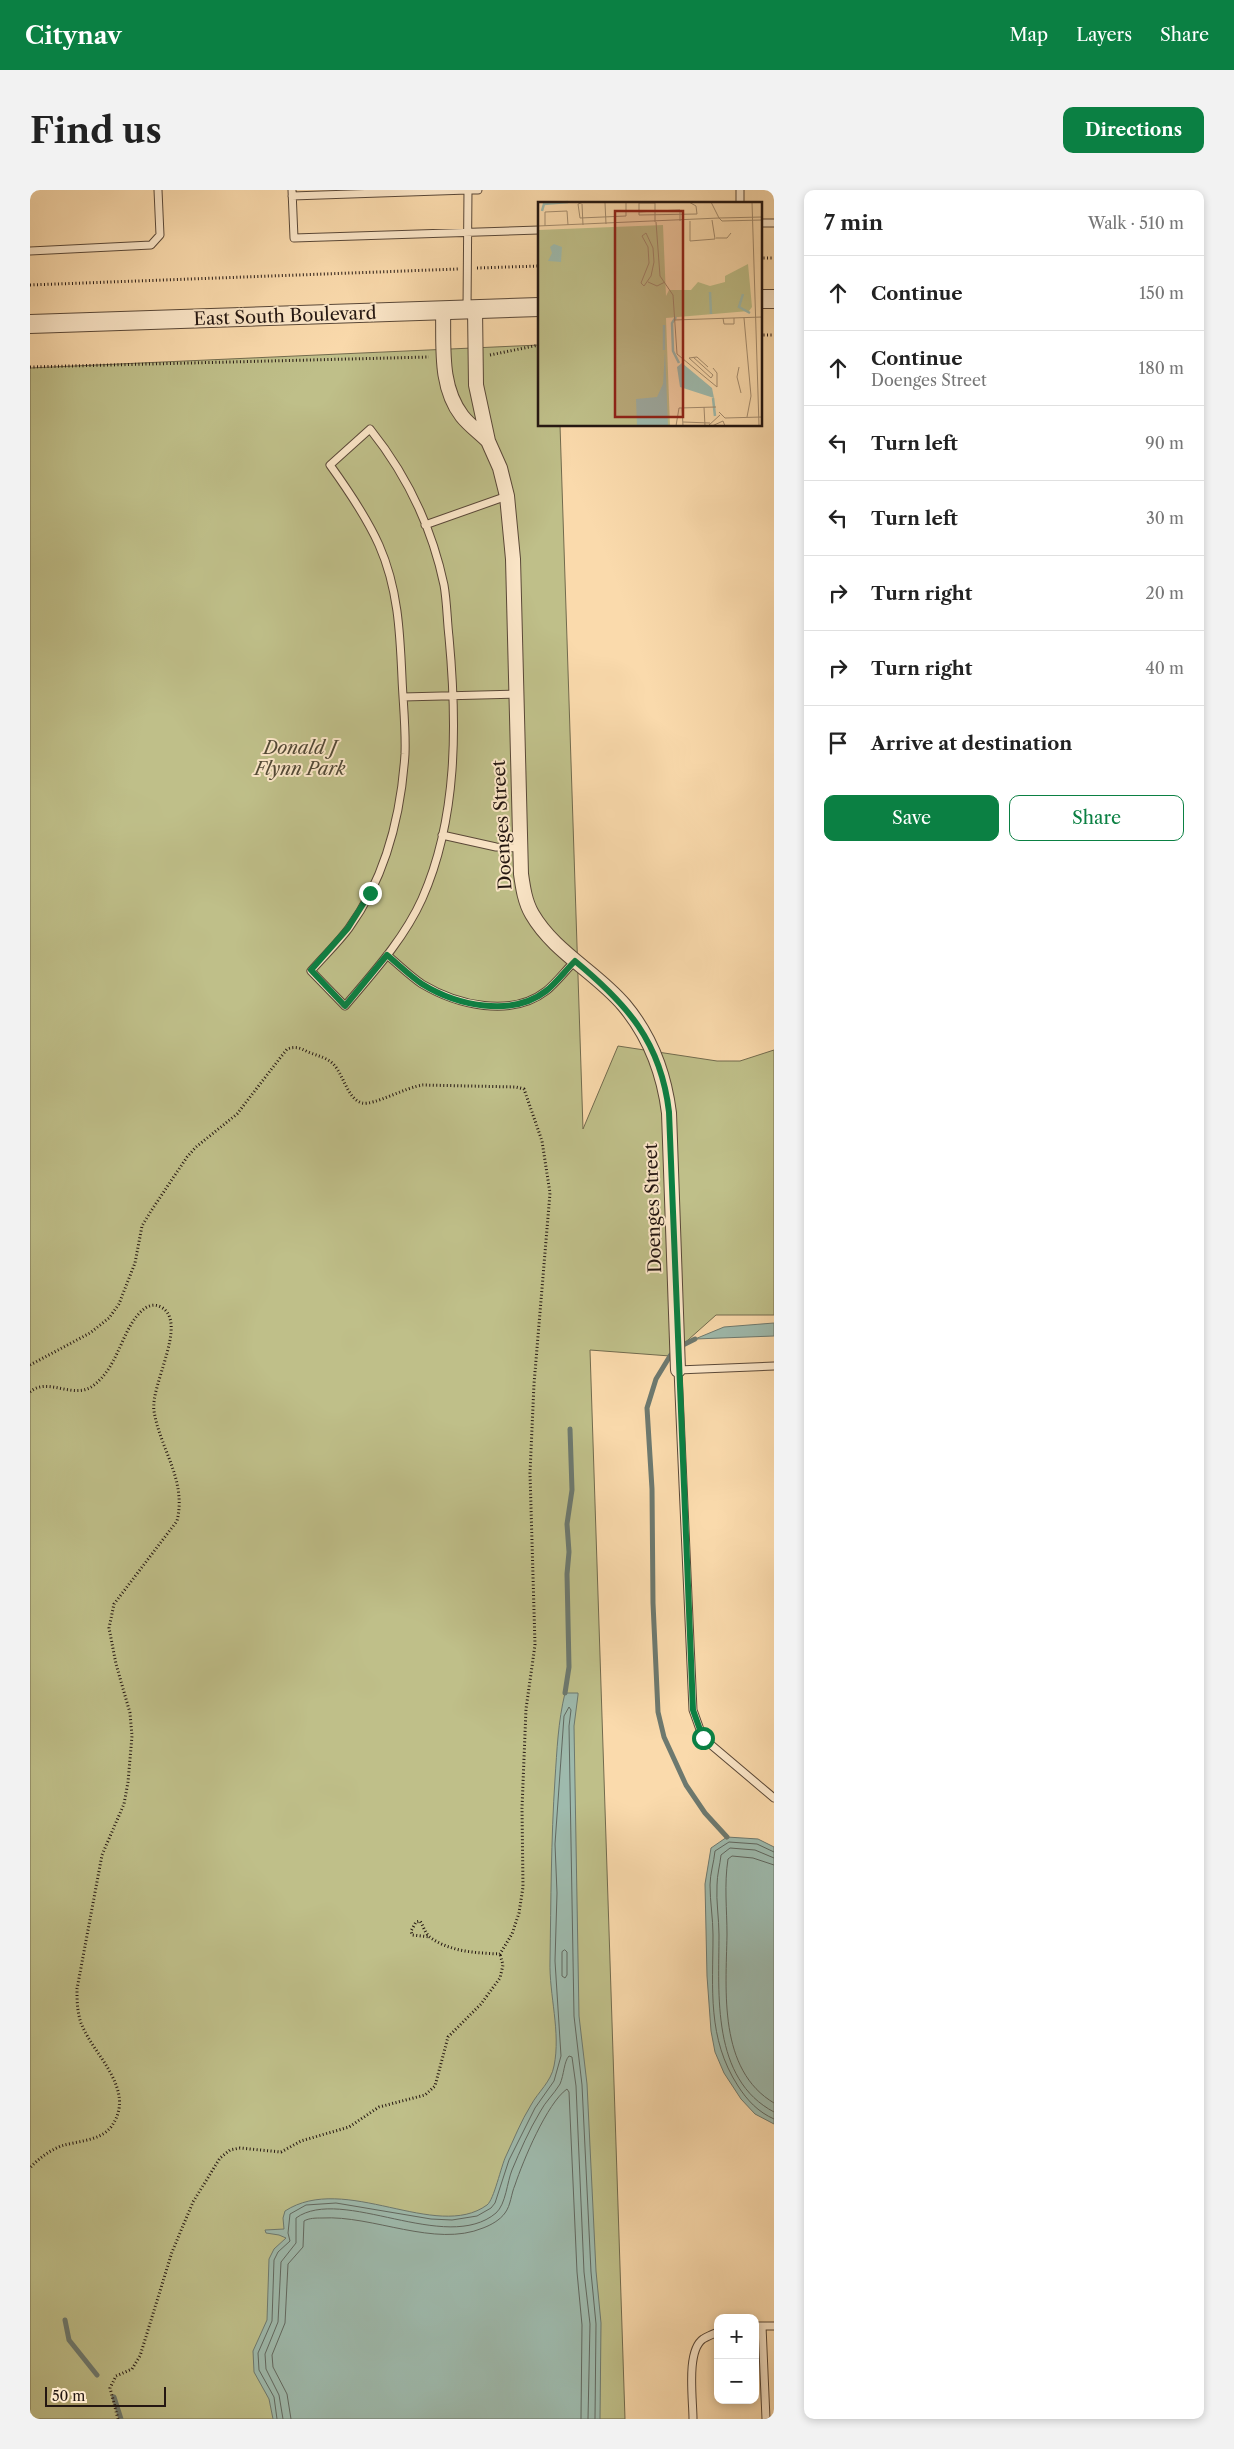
<!DOCTYPE html>
<html lang="en">
<head>
<meta charset="utf-8">
<style>
	:root { --surface:#fff; --page:#f2f2f2; --text:#222; --muted:#767676; --line:#e0e0e0; --accent:#0b8043 }
	body { margin:0; font-family:"Libre Caslon Text",serif; background:var(--page); color:var(--text) }
	.controls { position:absolute; right:15px; bottom:15px; display:grid; overflow:hidden; border-radius:10px; box-shadow:0 2px 8px #0003 }
	.controls button { width:45px; height:45px; display:grid; place-items:center; padding:0; border:0; border-bottom:1px solid var(--line); background:var(--surface); color:var(--text); font:25px sans-serif }
	.scale { position:absolute; left:15px; bottom:12px; width:121px; box-sizing:border-box; padding-left:5px; border:2px solid #241712; border-top:0; font-size:14px; line-height:18px; white-space:nowrap; color:#241712; -webkit-text-stroke:4px #fce7c9; paint-order:stroke }
	.stop { position:absolute; width:15px; height:15px; margin:-11px; border:4px solid #0b8043; border-radius:50%; background:#fff }
	.stop.end { background:#0b8043; border-color:#fff; box-shadow:0 1px 5px #0008 }
	.list { margin:0; padding:0; list-style:none }
	h2 { display:flex; justify-content:space-between; align-items:center; height:65px; margin:0; padding:0 20px; font-size:21px }
	h2 small { font-size:16px; font-weight:400; color:var(--muted) }
	.list li { display:grid; grid-template-columns:32px 1fr auto; gap:15px; align-items:center; box-sizing:border-box; height:75px; padding:0 20px; border-top:1px solid var(--line) }
	.list b { display:block; font-size:19px; white-space:nowrap }
	.list p { margin:0; font-size:16px; white-space:nowrap; color:var(--muted) }
	.list em { font-size:16px; font-style:normal; color:var(--muted) }
	.actions { display:flex; gap:10px; padding:15px 20px }
	.actions a { flex:1; padding:11px 0; border:1px solid var(--accent); border-radius:10px; text-align:center; font-size:18px; color:var(--accent) }
	.actions .main { background:var(--accent); color:#fff }
	.icon { flex:none; width:28px; height:28px; fill:none; stroke:currentColor; stroke-width:2; stroke-linecap:round; stroke-linejoin:round }
	.map { position:relative; flex:none; width:744px; height:2229px; overflow:hidden; border-radius:10px }
	header { display:flex; align-items:center; gap:30px; box-sizing:border-box; height:70px; padding:0 25px; background:var(--accent); color:#fff }
	header strong { font-size:24px }
	nav { display:flex; gap:28px; margin-inline-start:auto; font-size:18px }
	.intro { display:flex; align-items:center; justify-content:space-between; box-sizing:border-box; height:120px; padding:0 30px }
	h1 { margin:0; font-size:35px }
	.button { padding:12px 22px; border-radius:10px; background:var(--accent); color:#fff; font-size:18px; font-weight:700 }
	main { display:flex; gap:30px; padding:0 30px }
	aside { flex:1; background:var(--surface); border-radius:10px; box-shadow:0 2px 8px #0003 }
	.map>svg:first-child { display:block }
	.green { fill:#bfbf89; stroke:#726b4e }
	.water { fill:#9ebaad; stroke:#6d796f }
	.lines { fill:none; stroke-linecap:round; stroke-linejoin:round }
	.shore { stroke:#616860; stroke-width:1 }
	.stream { stroke:#6d796f; stroke-width:5 }
	.service-casing { stroke:#5a4838; stroke-width:9 }
	.minor-casing { stroke:#5a4838; stroke-width:16 }
	.tertiary-casing { stroke:#5a4838; stroke-width:20 }
	.path { stroke:#241712; stroke-width:3; stroke-dasharray:1 2.5; stroke-linecap:butt }
	.service { stroke:#fce7c9; stroke-width:7 }
	.minor { stroke:#fce7c9; stroke-width:14 }
	.tertiary { stroke:#fce7c9; stroke-width:18 }
	.route { stroke:#0b8043; stroke-width:6 }
	.labels { text-anchor:middle; stroke-width:4; stroke-linejoin:round; paint-order:stroke }
	.street-label { font-size:18px; fill:#241712; stroke:#fce7c9 }
	.park-label { font-size:18px; font-style:italic; fill:#524936; stroke:#fce7c9 }
	.inset-river { fill:none; stroke:#9ebaad; stroke-width:2.5 }
	.inset-road { fill:none; stroke:#a48c6e; stroke-width:1 }
	.view { fill:#8f2418; fill-opacity:0.15; stroke:#8f2418; stroke-width:2.5 }
	.inset-edge { fill:none; stroke:#241712; stroke-width:2.5 }
</style>
</head>
<body>
<header>
<strong>Citynav</strong>
<nav><a>Map</a><a>Layers</a><a>Share</a></nav>
</header>
<div class="intro"><h1>Find us</h1><a class="button">Directions</a></div>
<main>
<div class="map">
<svg width="744" height="2229" viewBox="0 0 744 2229">
	<rect width="100%" height="100%" fill="#fadaac"/>
	<filter id="stains"><feTurbulence type="fractalNoise" baseFrequency=".004" numOctaves="4"/><feColorMatrix values="0 0 0 0 .2 0 0 0 0 .09 0 0 0 0 .02 0 0 0 .5 -.17"/></filter>
	<radialGradient id="worn" r=".72"><stop offset=".6" stop-color="#630" stop-opacity="0"/><stop offset="1" stop-color="#630" stop-opacity=".3"/></radialGradient>
	<path class="green" d="M509,155v80h21l23,704 35,-83 99,15h23l34,-11v265h-58l-46,41 -80,-6 35,1069h-595v-2051z"/>
	<path class="water" d="M744,1133v13l-79,3 29,-12z
		M535,1503h13v2l-4,31 5,290 8,68 9,187 5,52 -1,96h-327l-4,-20 -15,-27 -1,-21 14,-31 2,-61 5,-10 12,-11 -7,-3 -13,-2 -1,-3 19,-1 -1,-11 2,-7c60,-39 151,31 202,-6 7,-5 14,-39 19,-49 8,-17 15,-35 25,-51 7,-13 20,-23 23,-39 7,-34 -5,-71 -4,-105 1,-61 1,-121 5,-182 2,-29 3,-57 10,-86z
		M697,1647l31,2 16,8v277l-19,-10 -14,-15 -17,-26 -9,-21 -4,-21 -4,-55 -2,-92 6,-36z"/>
	<g class="lines">
		<path class="shore" d="M744,1662l-17,-8 -28,-2 -14,9c-1,11 -5,23 -5,34 0,17 3,33 3,50 0,54 -6,103 25,151 9,14 20,26 36,33
			M744,1668l-19,-8 -25,-2 -9,7c-1,10 -4,20 -4,30 -1,17 2,33 2,50 0,59 -8,144 55,177
			M744,1675l-21,-7 -21,-2 -4,3c-4,26 -1,50 -1,76 -1,56 -9,135 47,168
			M535,1760l2,2v23l-2,3 -3,-2v-24z
			M247,2229l-3,-22 -15,-27 -1,-17 14,-32 2,-61 4,-8 12,-11 -2,-8 2,-19 16,-9 30,-2 95,16 21,1 25,-4 14,-8 4,-5 14,-43 26,-52 19,-27 7,-25 -6,-95 2,-68 -2,-49 9,-128 5,-9 2,3 -2,16 5,290 8,69 9,187 5,52 -1,95
			M253,2229l-4,-24 -13,-26 -1,-15 13,-32 3,-60 15,-19v-25c46,-33 150,37 200,-5 10,-9 11,-31 16,-43 8,-19 17,-40 28,-58 5,-10 14,-18 20,-28 4,-9 4,-23 9,-28l3,1 4,29 8,186 6,52 -2,95
			M261,2229l-4,-25 -14,-27 -1,-12 13,-32 3,-59 15,-17 1,-26c5,-3 12,-3 18,-3 51,-3 113,30 161,10 8,-3 17,-8 22,-15 6,-8 6,-19 10,-28 8,-24 32,-82 52,-96l2,3 8,180 5,53 -1,94"/>
		<path class="stream" d="M665,1149l-18,9 -7,8 -14,23 -9,29 5,81 1,114 5,109 6,25 22,48 19,28 22,24
			M535,1503l4,-26 -2,-93 2,-22 -2,-28 5,-34 -2,-61
			M35,2130l4,20 28,35
			M84,2207l7,22"/>
		<defs>
			<path id="service" d="M262,0l2,48 245,-8
				M710,0v14
				M262,6l176,-6
				M730,33h14
				M0,61l121,-6 9,-10 -2,-45
				M437,119l1,-119h10
				M340,239c36,45 62,99 74,156 3,17 3,35 5,52 8,86 9,181 -27,262 -18,40 -49,74 -77,107l-34,-35c12,-14 27,-28 38,-43 36,-50 52,-113 56,-174 1,-25 -2,-51 -3,-76 -2,-46 -4,-90 -23,-133 -13,-29 -31,-55 -49,-80z
				M395,335l82,-29
				M373,507l113,-3
				M412,645l54,12 23,1
				M357,765c11,9 23,21 35,29 35,21 89,34 124,7 10,-8 19,-20 29,-30
				M744,1176l-96,4 15,340 10,28 71,60
				M725,2136h19
				M732,2136l4,93
				M663,2229c0,-20 -7,-68 10,-80 5,-3 10,-5 15,-7"/>
			<path id="minor" d="M445,119l1,76 12,56 12,27 7,28 6,63 8,315c2,14 4,28 11,40 22,38 64,58 92,91 26,31 40,68 45,108l9,257
				M413,120c1,36 -4,76 19,106 7,9 18,17 26,25"/>
			<path id="tertiary" d="M730,109h14
				M0,134l509,-17"/>
		</defs>
		<use href="#service" class="service-casing"/>
		<use href="#minor" class="minor-casing"/>
		<use href="#tertiary" class="tertiary-casing"/>
		<path class="path" d="M730,68h14
			M447,78l62,-2
			M0,95l428,-16
			M730,145h14
			M460,165l49,-10
			M0,177l399,-10
			M0,1175l60,-32 19,-15 10,-14 16,-41 7,-37 9,-15 36,-54 9,-10 41,-33 50,-65c8,-3 14,-1 21,3 10,4 21,6 27,14 9,11 13,33 27,37 11,3 44,-16 61,-18l93,2 8,2 18,52 8,52 -16,191 -4,89 5,172 -9,64 -4,99 1,79 -4,26 -7,21 -12,20c-23,-1 -49,-2 -69,-16 -6,-4 -7,-11 -11,-17l-4,1 -5,9 1,4 18,2
			M0,1202c18,-16 44,9 64,-7 26,-20 28,-59 50,-76 5,-4 11,-5 17,-2 28,15 -11,78 -7,104 6,38 33,69 23,110l-63,83 -5,24 7,36 14,49 2,23 -4,46 -4,22 -22,51 -25,134c0,11 0,22 4,34 12,32 57,67 30,104 -11,14 -34,14 -50,19 -12,5 -22,12 -31,22
			M88,2229l-8,-31 6,-12 16,-7 8,-13 32,-104 21,-50 27,-44 10,-8 10,-2 41,4 20,-11 48,-14 30,-20 46,-12 10,-9 13,-49 33,-33 19,-26 3,-13 -3,-11"/>
		<use href="#service" class="service"/>
		<use href="#minor" class="minor"/>
		<use href="#tertiary" class="tertiary"/>
	</g>
	<g class="lines">
		<path class="route" d="M340,703l-22,35 -37,42 34,36 42,-51c11,9 23,21 35,29 34,21 89,34 124,7 10,-8 19,-20 29,-30 52,43 86,81 94,151l24,598 10,28"/>
	</g>
	<g class="labels">
		<g class="street-label">
			<text transform="translate(255 126) rotate(-2)" y="6">East South Boulevard</text>
			<text transform="translate(472 635) rotate(-93)" y="6">Doenges Street</text>
			<text transform="translate(623 1018) rotate(-92)" y="6">Doenges Street</text>
		</g>
		<g class="park-label">
			<text x="270" y="564">Donald J<tspan x="270" dy="21">Flynn Park</tspan></text>
		</g>
	</g>
	<g transform="translate(508 12)">
		<rect width="224" height="224" fill="#fadaac"/>
		<path d="M125,23l3,71 3,-6h22l7,-8 12,4 15,-4v-6l23,-12 4,43 -3,4 -83,7 4,108h-132v-196z" fill="#bfbf89"/>
		<path d="M16,42l8,3 -1,15 -13,-1 4,-8 -2,-6zM127,148l3,76h-31l-1,-27 21,-2 6,-13zM144,161l30,25 2,10 -34,-11 -3,-20z" fill="#9ebaad"/>
		<path class="inset-river" d="M4,9l2,-7 24,-2M172,90l1,22M205,92l-4,13 11,6M138,115l-4,6 1,28 6,12M126,148v-25M175,196l2,18"/>
		<path class="inset-road" d="M46,0l-6,2 2,14 46,-2v-14M173,0l8,16M214,0l7,224M67,1l1,21M44,2l1,21M101,10l16,-1v-8h-16v12l58,-1 -1,-8 -7,-4M181,16l3,3 40,-1M181,16l43,-1M152,19v20l25,-2 -3,-19M117,20v-11l25,-1v11M118,20l4,54 13,19 4,59 40,33v-14l-4,-5M0,24l181,-8M7,24v-14l22,-1 1,14M108,31l7,15 1,14 -3,14 -7,10 -3,-3 8,-20 -1,-16 -6,-11zM178,36h11l4,-5M110,80l9,4 8,-4M185,116l1,6h10v-6M206,116l7,78 -4,21M136,118l88,-3M155,155l20,18 -2,3 -22,-20 8,-1 11,10M201,165l-2,10 4,16M166,205l1,19M144,206l1,18M181,210l6,6 37,-1M145,220l27,1M138,224l3,-18 37,-1M170,224l12,-11M174,224l11,-5 2,5"/>
		<path class="view" d="M77,9h68v206h-68z"/>
		<rect width="224" height="224" class="inset-edge"/>
	</g>
	<rect width="100%" height="100%" filter="url(#stains)"/>
	<rect width="100%" height="100%" fill="url(#worn)"/>
</svg>
<div class="controls">
<button>+</button>
<button>−</button>
</div>
<div class="scale">50 m</div>
<div class="stop" style="left:673px;top:1548px"></div>
<div class="stop end" style="left:340px;top:703px"></div>
</div>
<aside>
<h2>7 min<small>Walk · 510 m</small></h2>
<ul class="list">
<li><svg class="icon" aria-label="ahead" viewBox="0 0 24 24"><path d="M12 20V5M6 11l6-6 6 6"/></svg><div><b>Continue</b></div><em>150 m</em></li>
<li><svg class="icon" aria-label="ahead" viewBox="0 0 24 24"><path d="M12 20V5M6 11l6-6 6 6"/></svg><div><b>Continue</b><p>Doenges Street</p></div><em>180 m</em></li>
<li><svg class="icon" aria-label="left" viewBox="0 0 24 24"><path d="M17 20v-9H6M10 6l-5 5 5 5"/></svg><div><b>Turn left</b></div><em>90 m</em></li>
<li><svg class="icon" aria-label="left" viewBox="0 0 24 24"><path d="M17 20v-9H6M10 6l-5 5 5 5"/></svg><div><b>Turn left</b></div><em>30 m</em></li>
<li><svg class="icon" aria-label="right" viewBox="0 0 24 24"><path d="M7 20v-9h11M14 6l5 5-5 5"/></svg><div><b>Turn right</b></div><em>20 m</em></li>
<li><svg class="icon" aria-label="right" viewBox="0 0 24 24"><path d="M7 20v-9h11M14 6l5 5-5 5"/></svg><div><b>Turn right</b></div><em>40 m</em></li>
<li><svg class="icon" aria-label="arrive" viewBox="0 0 24 24"><path d="M6 21V4h12l-3 4 3 4H6"/></svg><div><b>Arrive at destination</b></div></li>
</ul>
<div class="actions"><a class="main">Save</a><a>Share</a></div>
</aside>
</main>
</body>
</html>
